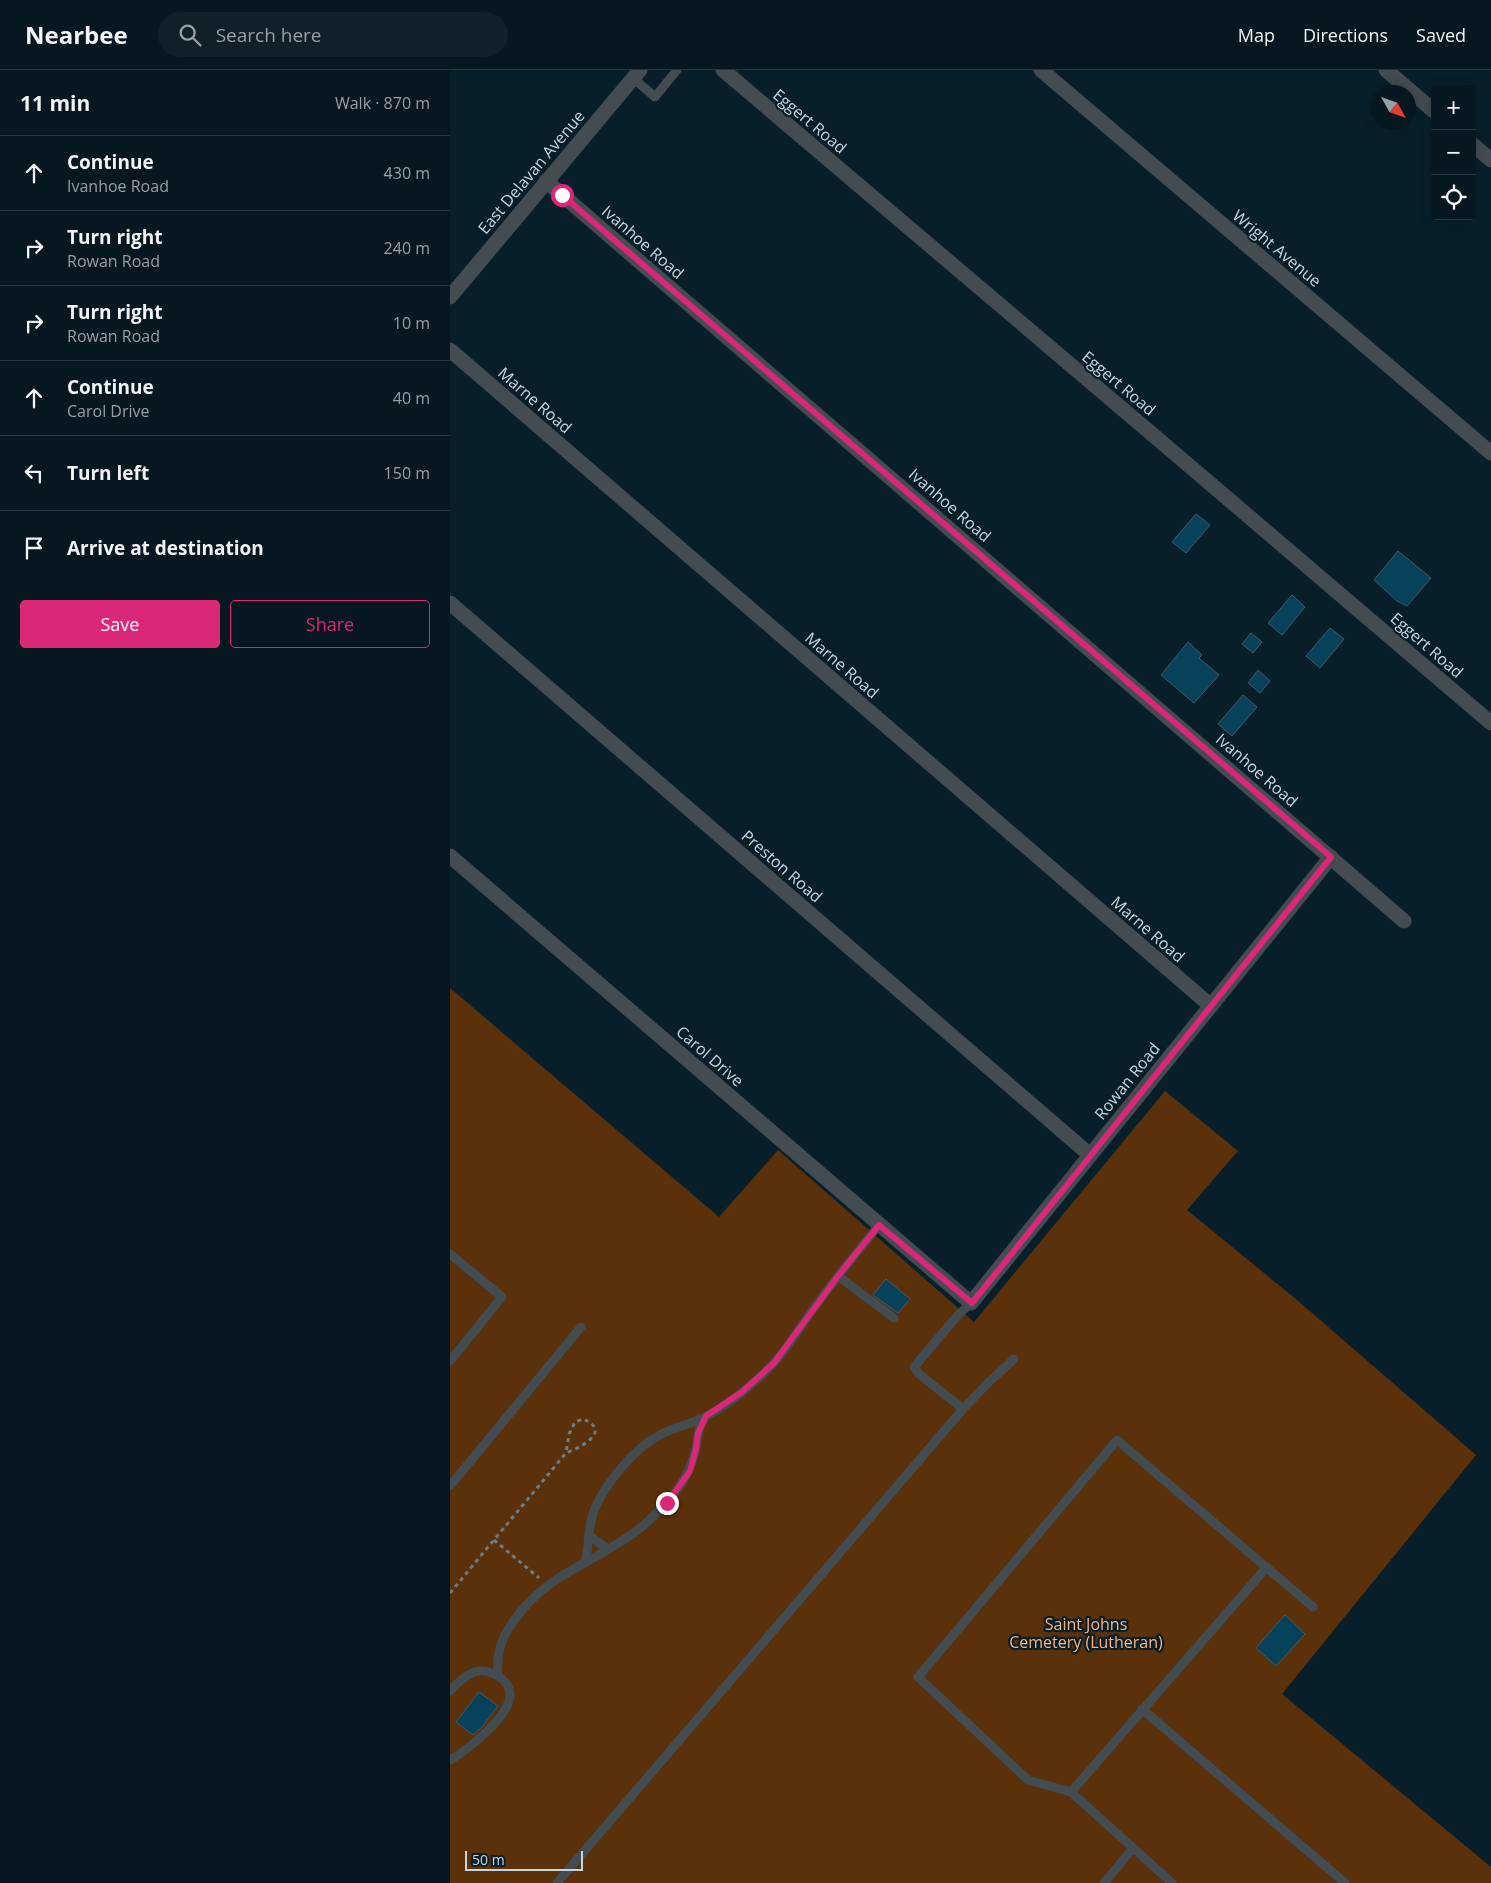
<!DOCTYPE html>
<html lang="en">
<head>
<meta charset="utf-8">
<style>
	:root { --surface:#061720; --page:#0f2029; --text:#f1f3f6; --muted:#989fa5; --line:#27363e; --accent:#db2777 }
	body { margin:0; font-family:"Open Sans",sans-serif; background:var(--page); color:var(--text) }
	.controls { position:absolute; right:15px; top:15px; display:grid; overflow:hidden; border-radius:5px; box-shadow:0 2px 12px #0003 }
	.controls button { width:45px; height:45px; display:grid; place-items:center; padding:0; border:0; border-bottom:1px solid var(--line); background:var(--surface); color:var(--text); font:25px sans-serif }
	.compass { position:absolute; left:921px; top:15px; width:45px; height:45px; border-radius:50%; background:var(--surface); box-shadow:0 2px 12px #0003; rotate:130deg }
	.scale { position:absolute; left:15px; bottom:12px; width:118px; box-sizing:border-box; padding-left:5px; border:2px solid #c8d5dd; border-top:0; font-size:14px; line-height:18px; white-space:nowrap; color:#c8d5dd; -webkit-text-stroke:4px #081f2a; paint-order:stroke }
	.stop { position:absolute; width:15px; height:15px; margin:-11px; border:4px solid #db2777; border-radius:50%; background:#fff }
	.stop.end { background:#db2777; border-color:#fff; box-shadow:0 1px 5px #0008 }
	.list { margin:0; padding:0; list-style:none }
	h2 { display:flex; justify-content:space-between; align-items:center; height:65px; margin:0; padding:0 20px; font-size:21px }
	h2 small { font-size:16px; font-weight:400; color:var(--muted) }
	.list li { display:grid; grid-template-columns:32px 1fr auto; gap:15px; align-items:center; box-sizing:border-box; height:75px; padding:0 20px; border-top:1px solid var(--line) }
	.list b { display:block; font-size:19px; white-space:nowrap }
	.list p { margin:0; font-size:16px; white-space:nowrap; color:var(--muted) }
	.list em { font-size:16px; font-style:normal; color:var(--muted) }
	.actions { display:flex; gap:10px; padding:15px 20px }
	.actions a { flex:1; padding:11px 0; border:1px solid var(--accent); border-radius:5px; text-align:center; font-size:18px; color:var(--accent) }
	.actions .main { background:var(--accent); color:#fff }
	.icon { flex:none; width:28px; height:28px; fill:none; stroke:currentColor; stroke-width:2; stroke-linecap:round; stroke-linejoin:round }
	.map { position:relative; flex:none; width:1041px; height:1813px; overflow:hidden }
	header { display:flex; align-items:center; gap:30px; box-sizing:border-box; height:70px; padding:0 25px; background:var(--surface); border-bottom:1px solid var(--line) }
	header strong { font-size:24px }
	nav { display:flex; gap:28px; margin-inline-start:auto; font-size:18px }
	.search { width:350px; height:45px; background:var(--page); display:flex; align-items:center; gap:12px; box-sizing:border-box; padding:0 18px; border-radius:28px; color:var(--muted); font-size:19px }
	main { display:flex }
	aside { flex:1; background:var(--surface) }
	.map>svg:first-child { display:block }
	.green { fill:#5a310b }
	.building { fill:#07425a; stroke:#425a67 }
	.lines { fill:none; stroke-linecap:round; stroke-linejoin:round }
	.path { stroke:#6b7d86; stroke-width:3; stroke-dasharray:4 4; stroke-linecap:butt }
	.service { stroke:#424c51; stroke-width:9 }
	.minor { stroke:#424c51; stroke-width:15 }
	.tertiary { stroke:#424c51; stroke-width:15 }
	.route { stroke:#db2777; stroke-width:6 }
	.labels { text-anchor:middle; stroke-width:4.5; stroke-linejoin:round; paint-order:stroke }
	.street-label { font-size:16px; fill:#c8d5dd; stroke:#081f2a }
	.park-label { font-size:16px; fill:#ffb378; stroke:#081f2a }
</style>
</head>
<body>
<header>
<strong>Nearbee</strong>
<div class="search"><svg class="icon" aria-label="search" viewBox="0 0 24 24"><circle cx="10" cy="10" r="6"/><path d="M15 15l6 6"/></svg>Search here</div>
<nav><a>Map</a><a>Directions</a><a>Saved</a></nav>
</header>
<main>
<aside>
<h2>11 min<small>Walk · 870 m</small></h2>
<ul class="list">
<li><svg class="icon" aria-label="ahead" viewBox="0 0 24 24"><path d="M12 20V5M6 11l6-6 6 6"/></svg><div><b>Continue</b><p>Ivanhoe Road</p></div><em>430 m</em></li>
<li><svg class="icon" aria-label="right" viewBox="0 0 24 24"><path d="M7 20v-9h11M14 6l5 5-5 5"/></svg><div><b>Turn right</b><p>Rowan Road</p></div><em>240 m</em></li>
<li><svg class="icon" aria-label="right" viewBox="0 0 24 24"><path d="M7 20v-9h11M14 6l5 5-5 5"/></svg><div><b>Turn right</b><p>Rowan Road</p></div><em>10 m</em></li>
<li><svg class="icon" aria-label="ahead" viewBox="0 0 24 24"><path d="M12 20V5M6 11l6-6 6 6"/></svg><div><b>Continue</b><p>Carol Drive</p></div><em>40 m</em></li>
<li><svg class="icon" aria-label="left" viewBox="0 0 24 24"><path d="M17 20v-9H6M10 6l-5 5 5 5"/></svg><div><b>Turn left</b></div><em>150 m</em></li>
<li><svg class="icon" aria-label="arrive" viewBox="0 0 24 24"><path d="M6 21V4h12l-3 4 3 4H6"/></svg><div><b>Arrive at destination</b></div></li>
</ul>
<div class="actions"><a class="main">Save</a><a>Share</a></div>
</aside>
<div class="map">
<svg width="1041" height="1813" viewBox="0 0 1041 1813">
	<rect width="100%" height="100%" fill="#081f2a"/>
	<path class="green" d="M0,918l269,229 59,-67 196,172 191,-231 73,60 -51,59 110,90 179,155 -194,239 209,173v16h-1041z"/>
	<path class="building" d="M746,444l14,11 -24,28 -14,-11z
		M948,481l33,27 -24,28 -10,-5 -23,-21z
		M842,525l13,12 -23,28 -14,-12z
		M880,558l14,11 -24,29 -14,-12z
		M801,563l11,9 -9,11 -11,-9z
		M738,572l14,13 -3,3 20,17 -25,28 -33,-28z
		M808,600l12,11 -10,12 -12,-10z
		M793,625l14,12 -25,29 -14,-12z
		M436,1209l24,20 -12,14 -25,-18z
		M835,1545l20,19 -29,32 -20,-18z
		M29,1622l19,14 -16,21 -9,8 -17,-13z"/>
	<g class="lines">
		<path class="path" d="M44,1470l45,38
			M0,1523l116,-140c14,-5 47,-22 17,-34l-8,3 -6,12 -3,19"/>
		<path class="service" d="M183,8l22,19 22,-27
			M0,1184l52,43 -52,64
			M388,1206l56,42
			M513,1339l-44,-35 -5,-7 44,-52 13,-12
			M0,1416l131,-159
			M140,1466l18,13
			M135,1492c5,-18 2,-38 11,-56 11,-24 38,-57 62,-70 15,-9 34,-12 49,-20 20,-11 39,-26 55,-41 20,-18 34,-42 49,-63 22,-30 45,-59 68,-87
			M48,1606c-2,-22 3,-39 17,-57 32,-44 71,-53 113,-82 14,-9 26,-21 37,-33 14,-14 25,-33 30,-52 4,-14 1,-22 11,-36
			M0,1621c7,-8 15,-15 24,-19 15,-5 38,8 36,25 -3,21 -42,53 -60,63
			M692,1639l203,174
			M621,1722l196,-225
			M107,1813l406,-474 25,-26 26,-24
			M654,1813l29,-35
			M722,1813l-101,-91 -43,-12 -110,-103 199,-237 196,167"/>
		<path class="minor" d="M591,0l450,383
			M936,0l49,42
			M1022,74l19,16
			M96,111l858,740
			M0,280l761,656
			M0,533l640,552
			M0,786l521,447 360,-446"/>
		<path class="tertiary" d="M273,0c256,218 513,434 768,653
			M0,227l190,-227"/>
	</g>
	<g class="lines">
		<path class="route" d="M112,125l769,662 -359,446 -93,-78 -41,51 -64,87 -32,29 -36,24 -8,17 -2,16 -6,22 -23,32"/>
	</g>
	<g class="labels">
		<g class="street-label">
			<text transform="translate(360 51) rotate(40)" y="6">Eggert Road</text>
			<text transform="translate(81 102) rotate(-50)" y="6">East Delavan Avenue</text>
			<text transform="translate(193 172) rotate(41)" y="6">Ivanhoe Road</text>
			<text transform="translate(827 178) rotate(40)" y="6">Wright Avenue</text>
			<text transform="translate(669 313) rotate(40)" y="6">Eggert Road</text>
			<text transform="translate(85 330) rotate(41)" y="6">Marne Road</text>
			<text transform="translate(500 435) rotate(41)" y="6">Ivanhoe Road</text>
			<text transform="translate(977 575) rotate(41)" y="6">Eggert Road</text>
			<text transform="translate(392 595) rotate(41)" y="6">Marne Road</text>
			<text transform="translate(807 700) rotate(41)" y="6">Ivanhoe Road</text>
			<text transform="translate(332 796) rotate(41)" y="6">Preston Road</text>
			<text transform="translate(698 859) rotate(41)" y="6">Marne Road</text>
			<text transform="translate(260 986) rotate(41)" y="6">Carol Drive</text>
			<text transform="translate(677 1011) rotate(-51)" y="6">Rowan Road</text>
		</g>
		<g class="park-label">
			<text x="636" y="1560">Saint Johns<tspan x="636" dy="18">Cemetery (Lutheran)</tspan></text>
		</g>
	</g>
</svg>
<div class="controls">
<button>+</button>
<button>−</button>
<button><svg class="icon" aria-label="locate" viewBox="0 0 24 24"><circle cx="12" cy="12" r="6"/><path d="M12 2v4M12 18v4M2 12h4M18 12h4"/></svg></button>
</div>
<svg class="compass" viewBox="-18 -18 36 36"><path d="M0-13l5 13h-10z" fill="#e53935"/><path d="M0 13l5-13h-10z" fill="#989fa5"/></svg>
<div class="scale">50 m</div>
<div class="stop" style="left:112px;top:125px"></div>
<div class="stop end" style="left:217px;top:1433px"></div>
</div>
</main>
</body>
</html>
